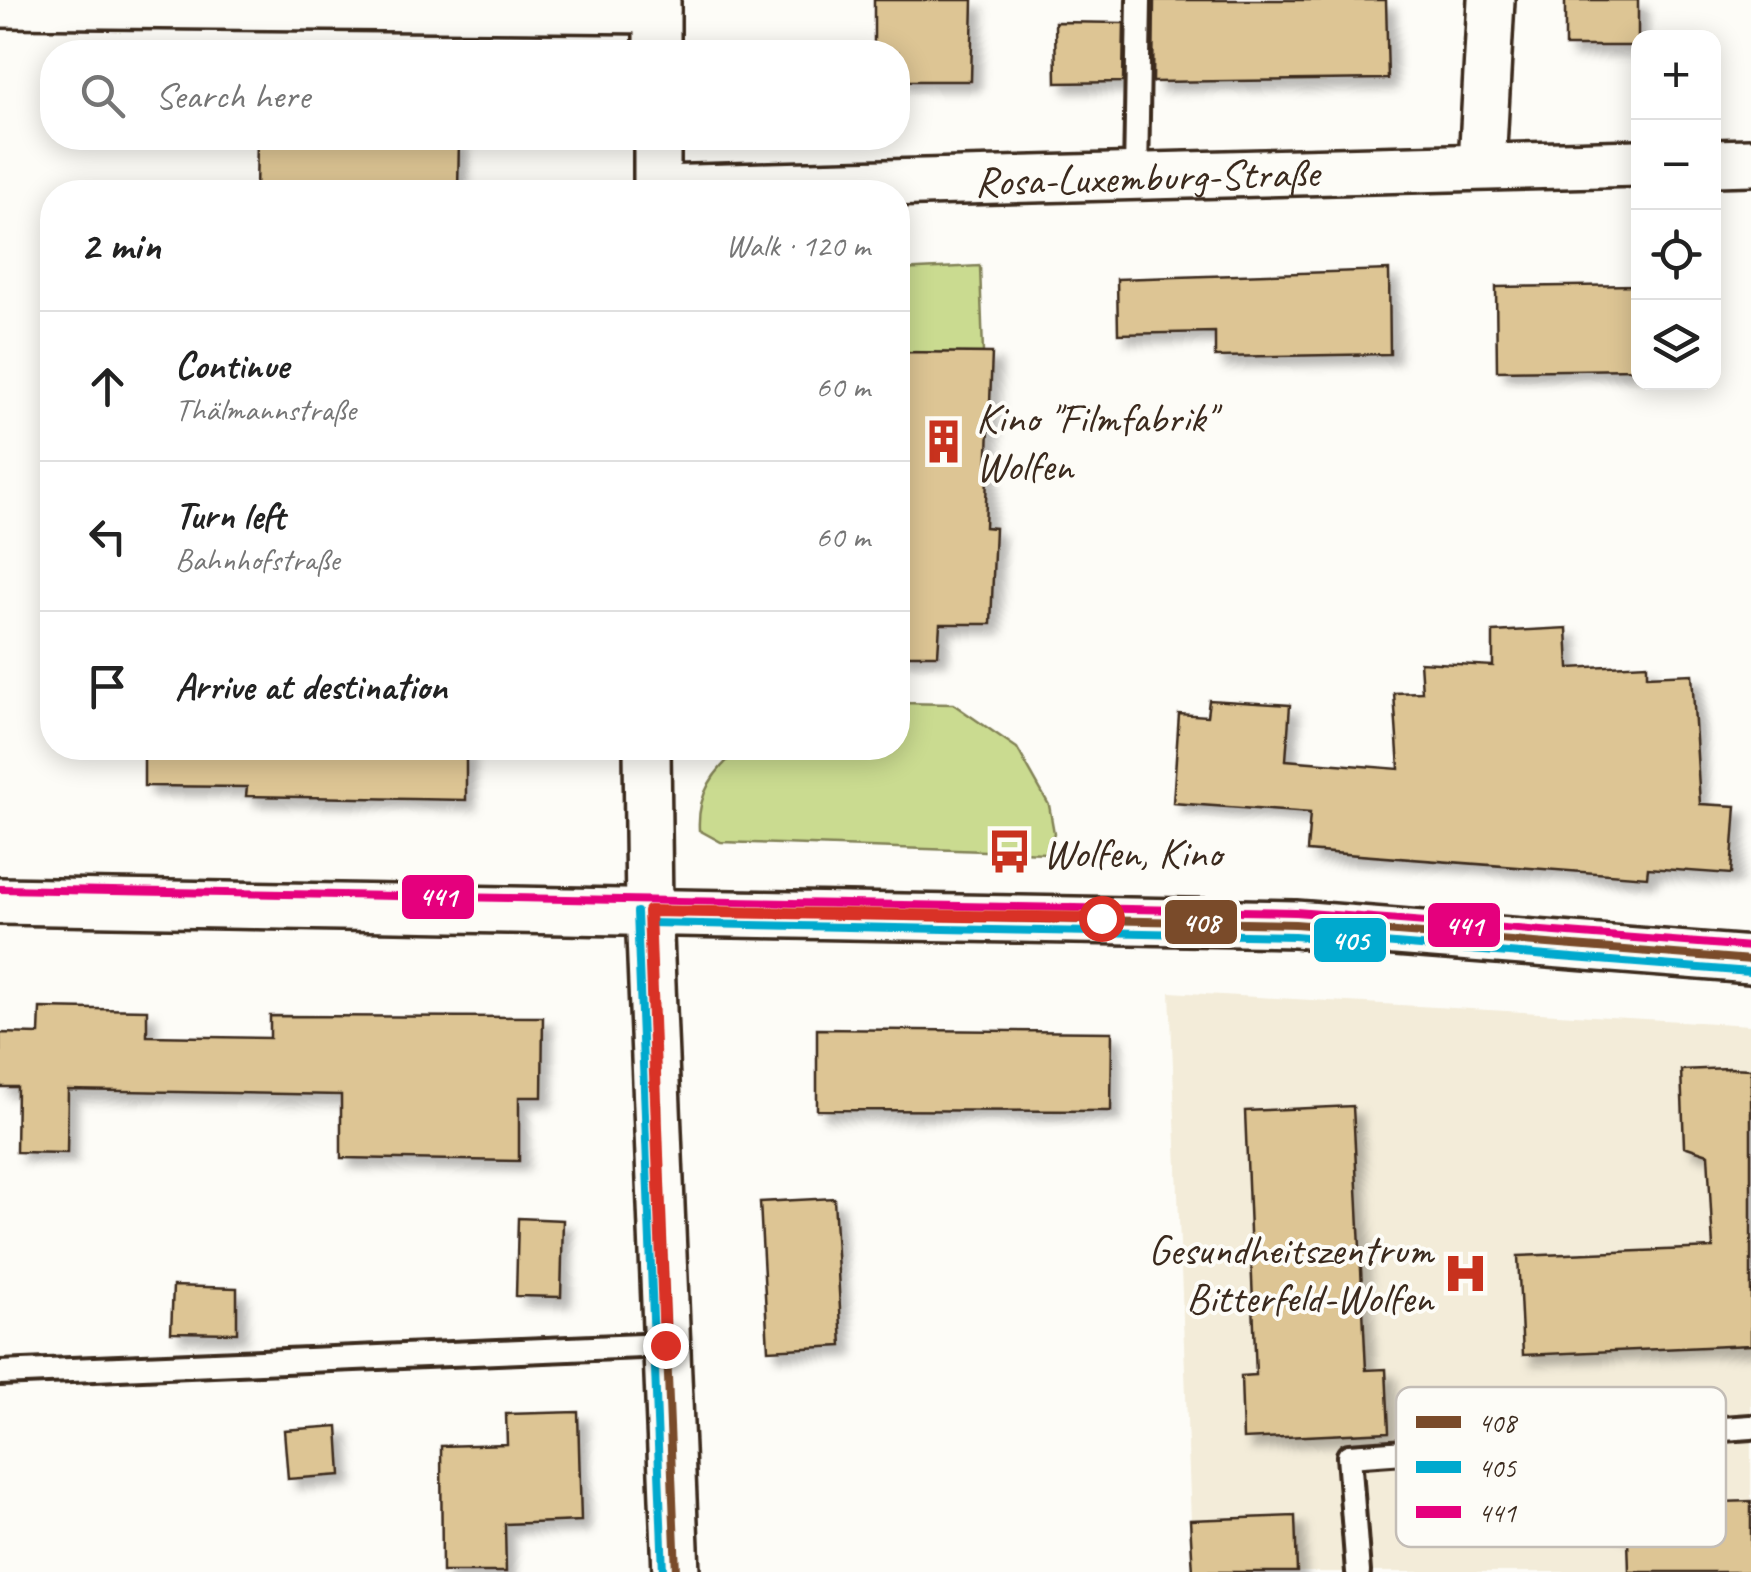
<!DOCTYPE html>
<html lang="en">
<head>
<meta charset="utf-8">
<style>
	:root { --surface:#fff; --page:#f2f2f2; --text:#222; --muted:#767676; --line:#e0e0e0 }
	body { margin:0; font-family:Caveat,sans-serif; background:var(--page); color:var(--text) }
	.controls { position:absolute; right:30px; top:30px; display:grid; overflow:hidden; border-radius:20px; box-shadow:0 5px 25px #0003 }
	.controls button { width:90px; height:90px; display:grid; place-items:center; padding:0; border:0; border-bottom:2px solid var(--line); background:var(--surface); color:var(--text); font:50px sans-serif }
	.stop { position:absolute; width:30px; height:30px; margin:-22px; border:8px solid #d93025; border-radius:50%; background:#fff }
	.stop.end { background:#d93025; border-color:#fff; box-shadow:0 2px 10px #0008 }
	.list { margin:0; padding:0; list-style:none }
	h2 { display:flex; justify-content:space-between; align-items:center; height:130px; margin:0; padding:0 40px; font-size:42px }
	h2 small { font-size:32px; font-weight:400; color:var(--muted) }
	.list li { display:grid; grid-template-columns:65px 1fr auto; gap:30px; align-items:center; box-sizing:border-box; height:150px; padding:0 40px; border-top:2px solid var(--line) }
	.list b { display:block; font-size:38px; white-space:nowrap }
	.list p { margin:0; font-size:32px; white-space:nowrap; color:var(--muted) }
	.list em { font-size:32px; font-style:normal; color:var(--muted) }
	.icon { flex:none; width:55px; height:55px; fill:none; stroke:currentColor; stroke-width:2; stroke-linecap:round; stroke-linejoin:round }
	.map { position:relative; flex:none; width:1751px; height:1572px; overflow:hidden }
	.search { position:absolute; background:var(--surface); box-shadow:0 5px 25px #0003; left:40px; top:40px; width:870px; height:110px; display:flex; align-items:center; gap:25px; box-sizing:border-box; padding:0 35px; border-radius:40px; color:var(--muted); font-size:38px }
	.panel { position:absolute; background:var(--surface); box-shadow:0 5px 25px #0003; left:40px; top:180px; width:870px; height:580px; border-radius:40px }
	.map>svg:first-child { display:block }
	.built { fill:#f3ecd9 }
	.green { fill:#cadb90; stroke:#828257; stroke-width:2.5 }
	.building { fill:#ddc594; stroke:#3b2a1e; stroke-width:2.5; filter:url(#shadow) }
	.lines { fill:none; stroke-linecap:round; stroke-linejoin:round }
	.lane-casing { stroke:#3b2a1e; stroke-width:30 }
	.street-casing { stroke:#3b2a1e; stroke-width:52 }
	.lane { stroke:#fdfcf7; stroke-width:22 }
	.street { stroke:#fdfcf7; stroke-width:45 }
	.bus-1-casing { stroke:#fdfcf7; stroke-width:15 }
	.bus-2-casing { stroke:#fdfcf7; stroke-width:15 }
	.bus-3-casing { stroke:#fdfcf7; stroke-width:15 }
	.bus-1 { stroke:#7a4b2a; stroke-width:8 }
	.bus-2 { stroke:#00a9ce; stroke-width:8 }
	.bus-3 { stroke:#e5007d; stroke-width:8 }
	.route { stroke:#d93025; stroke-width:12 }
	.labels { text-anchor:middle; stroke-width:8; stroke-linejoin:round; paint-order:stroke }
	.street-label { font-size:42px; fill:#3b2a1e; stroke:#fdfcf7 }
	.poi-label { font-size:42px; fill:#3b2a1e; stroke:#fdfcf7; text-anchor:start }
	.key { fill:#fdfcf7; stroke:#c3bdb6; stroke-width:2.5 }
	.key-label { font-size:28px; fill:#3b2a1e }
	.line-badge { stroke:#fdfcf7; stroke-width:4 }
	.badge-label { font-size:28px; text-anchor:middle; font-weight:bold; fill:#fff }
</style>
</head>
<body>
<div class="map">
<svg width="1751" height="1572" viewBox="0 0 1751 1572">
	<defs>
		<filter id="shadow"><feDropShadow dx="9" dy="9" stdDeviation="5" flood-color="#0004"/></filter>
	</defs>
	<rect width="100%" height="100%" fill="#fdfcf7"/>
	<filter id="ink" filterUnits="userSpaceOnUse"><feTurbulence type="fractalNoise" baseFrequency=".01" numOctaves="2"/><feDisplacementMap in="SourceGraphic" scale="20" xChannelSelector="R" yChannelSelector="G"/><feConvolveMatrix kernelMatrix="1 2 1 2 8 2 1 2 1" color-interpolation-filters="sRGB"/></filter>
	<g filter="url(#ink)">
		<path class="built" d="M1170,992l581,33v547h-558z"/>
		<path class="green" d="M980,266l3,87 -85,-1v-82z
			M898,703l55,1 64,44 32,57 5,28 -8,20 -325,-11 -22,-12c-2,-36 15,-61 43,-82h156z"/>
		<path class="building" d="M874,0h99l-2,81h-73v-29h-24z
			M1154,0h232l2,79 -235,3z
			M1565,0h73v46h-73z
			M1055,22l69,1 -1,59 -67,1z
			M257,138h202l-1,54 -142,-5v5h-60z
			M1389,270l1,84 -175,3v-25l-97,2 -1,-55z
			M1638,285v84l-141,2 -1,-84z
			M898,352l94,1 -7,174 10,1 -4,96h-51l-2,31h-40z
			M1567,628l2,40 78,-4v12l45,-2 8,130 36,2 -5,68 -83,-6 -1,9 -340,-26 3,-38 -137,-10 6,-89 28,2 2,-16 81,5 -4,55 113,9 -5,-76 28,-1 -2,-30 73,4v-34z
			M144,748h322v52l-220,-4 1,-9 -103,-1z
			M40,1008l107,2v26l123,2v-22l273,1 -1,80h-23v64l-178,-3v-63l-273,-5 -1,63 -51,-1 1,-65h-17v-54l39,1z
			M817,1029l295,3 -1,79 -294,-1z
			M1729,1068l22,1v276l-228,10 -5,-99 195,-8 -5,-94 -24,-8 -3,-76z
			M1353,1106l13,264 20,-1 3,63 -146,7 -2,-63 15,-1 -11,-264z
			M834,1198l8,148 -74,4 -8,-148z
			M518,1218l45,2 -2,77 -45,-1z
			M173,1286l64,2v45l-66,-1z
			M578,1412l3,109 -76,3 1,48h-64l-1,-126 66,-2 -1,-30z
			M338,1426l3,49 -53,4 -4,-49z
			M1636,1484l23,20 92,-3v71h-122l-1,-33 -23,-21z
			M1295,1516l2,56h-104l-3,-52z"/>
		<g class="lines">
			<defs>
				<path id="lane" d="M1136,175l3,-175
					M0,1373l665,-28
					M1358,1572l-9,-116 402,-29"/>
				<g id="street">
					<path d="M0,4l657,6"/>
					<path d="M657,52v-52"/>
					<path d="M1714,163l37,-1"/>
					<path d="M1482,165l9,-165"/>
					<path id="s1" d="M657,189l981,-26"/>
					<path d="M657,192v-54"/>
					<path d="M647,748l2,163 27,661"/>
					<path d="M0,901l1295,23 456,36"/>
				</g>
			</defs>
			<use href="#lane" class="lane-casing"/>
			<use href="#street" class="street-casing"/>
			<use href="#lane" class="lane"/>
			<use href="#street" class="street"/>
			<defs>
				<path id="bus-1" d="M649,911l646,13 456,36
					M649,911l27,661"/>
				<path id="bus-2" d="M637,912l26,660
					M649,923l645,13 456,36"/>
				<path id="bus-3" d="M0,889l1295,23 456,35"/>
			</defs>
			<use href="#bus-1" class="bus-1-casing"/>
			<use href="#bus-2" class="bus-2-casing"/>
			<use href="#bus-3" class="bus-3-casing"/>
			<use href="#bus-1" class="bus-1"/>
			<use href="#bus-2" class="bus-2"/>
			<use href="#bus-3" class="bus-3"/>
		</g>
	</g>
	<g class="lines" filter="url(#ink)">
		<path class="route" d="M665,1345l-16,-434 452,7"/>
	</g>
	<defs>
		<symbol id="building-bare" viewBox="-9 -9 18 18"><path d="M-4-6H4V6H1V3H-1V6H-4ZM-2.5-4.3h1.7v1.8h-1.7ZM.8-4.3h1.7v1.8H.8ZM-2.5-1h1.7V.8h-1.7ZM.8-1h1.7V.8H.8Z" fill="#c8321e" stroke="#fdfcf7" stroke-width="2.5" paint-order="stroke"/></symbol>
		<symbol id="bus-bare" viewBox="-9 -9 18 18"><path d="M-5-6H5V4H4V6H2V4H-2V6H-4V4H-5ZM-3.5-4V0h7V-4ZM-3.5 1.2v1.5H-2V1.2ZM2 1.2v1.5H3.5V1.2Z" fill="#c8321e" stroke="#fdfcf7" stroke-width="2.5" paint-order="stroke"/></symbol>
		<symbol id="hospital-bare" viewBox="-9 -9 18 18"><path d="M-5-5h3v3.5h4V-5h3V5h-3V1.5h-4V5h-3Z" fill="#c8321e" stroke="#fdfcf7" stroke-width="2.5" paint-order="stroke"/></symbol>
	</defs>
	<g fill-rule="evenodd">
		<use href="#building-bare" x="912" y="410" width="63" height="63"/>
		<use href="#bus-bare" x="978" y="820" width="63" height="63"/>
		<use href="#hospital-bare" x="1434" y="1242" width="63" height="63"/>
	</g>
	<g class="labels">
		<g class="street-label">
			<text dy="15" stroke="none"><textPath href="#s1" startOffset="490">Rosa-Luxemburg-Straße</textPath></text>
		</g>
		<g class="poi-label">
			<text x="976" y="432">Kino "Filmfabrik"<tspan x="976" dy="48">Wolfen</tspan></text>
			<text x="1043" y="867">Wolfen, Kino</text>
			<text x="1433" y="1264" text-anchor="end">Gesundheitszentrum<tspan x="1433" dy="48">Bitterfeld-Wolfen</tspan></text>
		</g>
	</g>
	<rect x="1396" y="1387" width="330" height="160" rx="15" class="key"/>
	<rect x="1416" y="1416" width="45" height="12" fill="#7a4b2a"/>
	<rect x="1416" y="1461" width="45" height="12" fill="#00a9ce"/>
	<rect x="1416" y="1506" width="45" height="12" fill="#e5007d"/>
	<g class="key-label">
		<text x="1478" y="1432">408</text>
		<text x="1478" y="1477">405</text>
		<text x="1478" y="1522">441</text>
	</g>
	<g class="line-badge">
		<rect x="400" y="873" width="76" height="48" rx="10" fill="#e5007d"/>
		<rect x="1163" y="898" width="76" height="48" rx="10" fill="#7a4b2a"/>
		<rect x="1426" y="901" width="76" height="48" rx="10" fill="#e5007d"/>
		<rect x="1312" y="916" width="76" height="48" rx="10" fill="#00a9ce"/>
	</g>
	<g class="badge-label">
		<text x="438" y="906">441</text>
		<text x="1201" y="932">408</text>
		<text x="1464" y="935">441</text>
		<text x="1350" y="950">405</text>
	</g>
</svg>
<div class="controls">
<button>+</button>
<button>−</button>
<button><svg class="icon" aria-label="locate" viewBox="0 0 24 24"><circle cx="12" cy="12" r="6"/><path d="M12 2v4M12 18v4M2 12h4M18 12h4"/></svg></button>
<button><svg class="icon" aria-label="layers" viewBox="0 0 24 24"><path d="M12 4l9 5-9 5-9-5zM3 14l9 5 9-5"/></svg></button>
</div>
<div class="stop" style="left:1101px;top:918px"></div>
<div class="stop end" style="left:665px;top:1345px"></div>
<div class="search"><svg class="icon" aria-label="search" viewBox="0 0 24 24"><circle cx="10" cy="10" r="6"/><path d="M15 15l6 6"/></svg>Search here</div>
<section class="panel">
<h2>2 min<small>Walk · 120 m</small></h2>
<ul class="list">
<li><svg class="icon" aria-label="ahead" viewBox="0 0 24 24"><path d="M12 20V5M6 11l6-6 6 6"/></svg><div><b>Continue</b><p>Thälmannstraße</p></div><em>60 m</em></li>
<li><svg class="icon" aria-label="left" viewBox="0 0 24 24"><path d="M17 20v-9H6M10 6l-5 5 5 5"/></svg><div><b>Turn left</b><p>Bahnhofstraße</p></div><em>60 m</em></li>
<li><svg class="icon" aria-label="arrive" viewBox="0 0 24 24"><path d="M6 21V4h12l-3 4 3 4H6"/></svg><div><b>Arrive at destination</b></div></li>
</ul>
</section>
</div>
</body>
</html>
